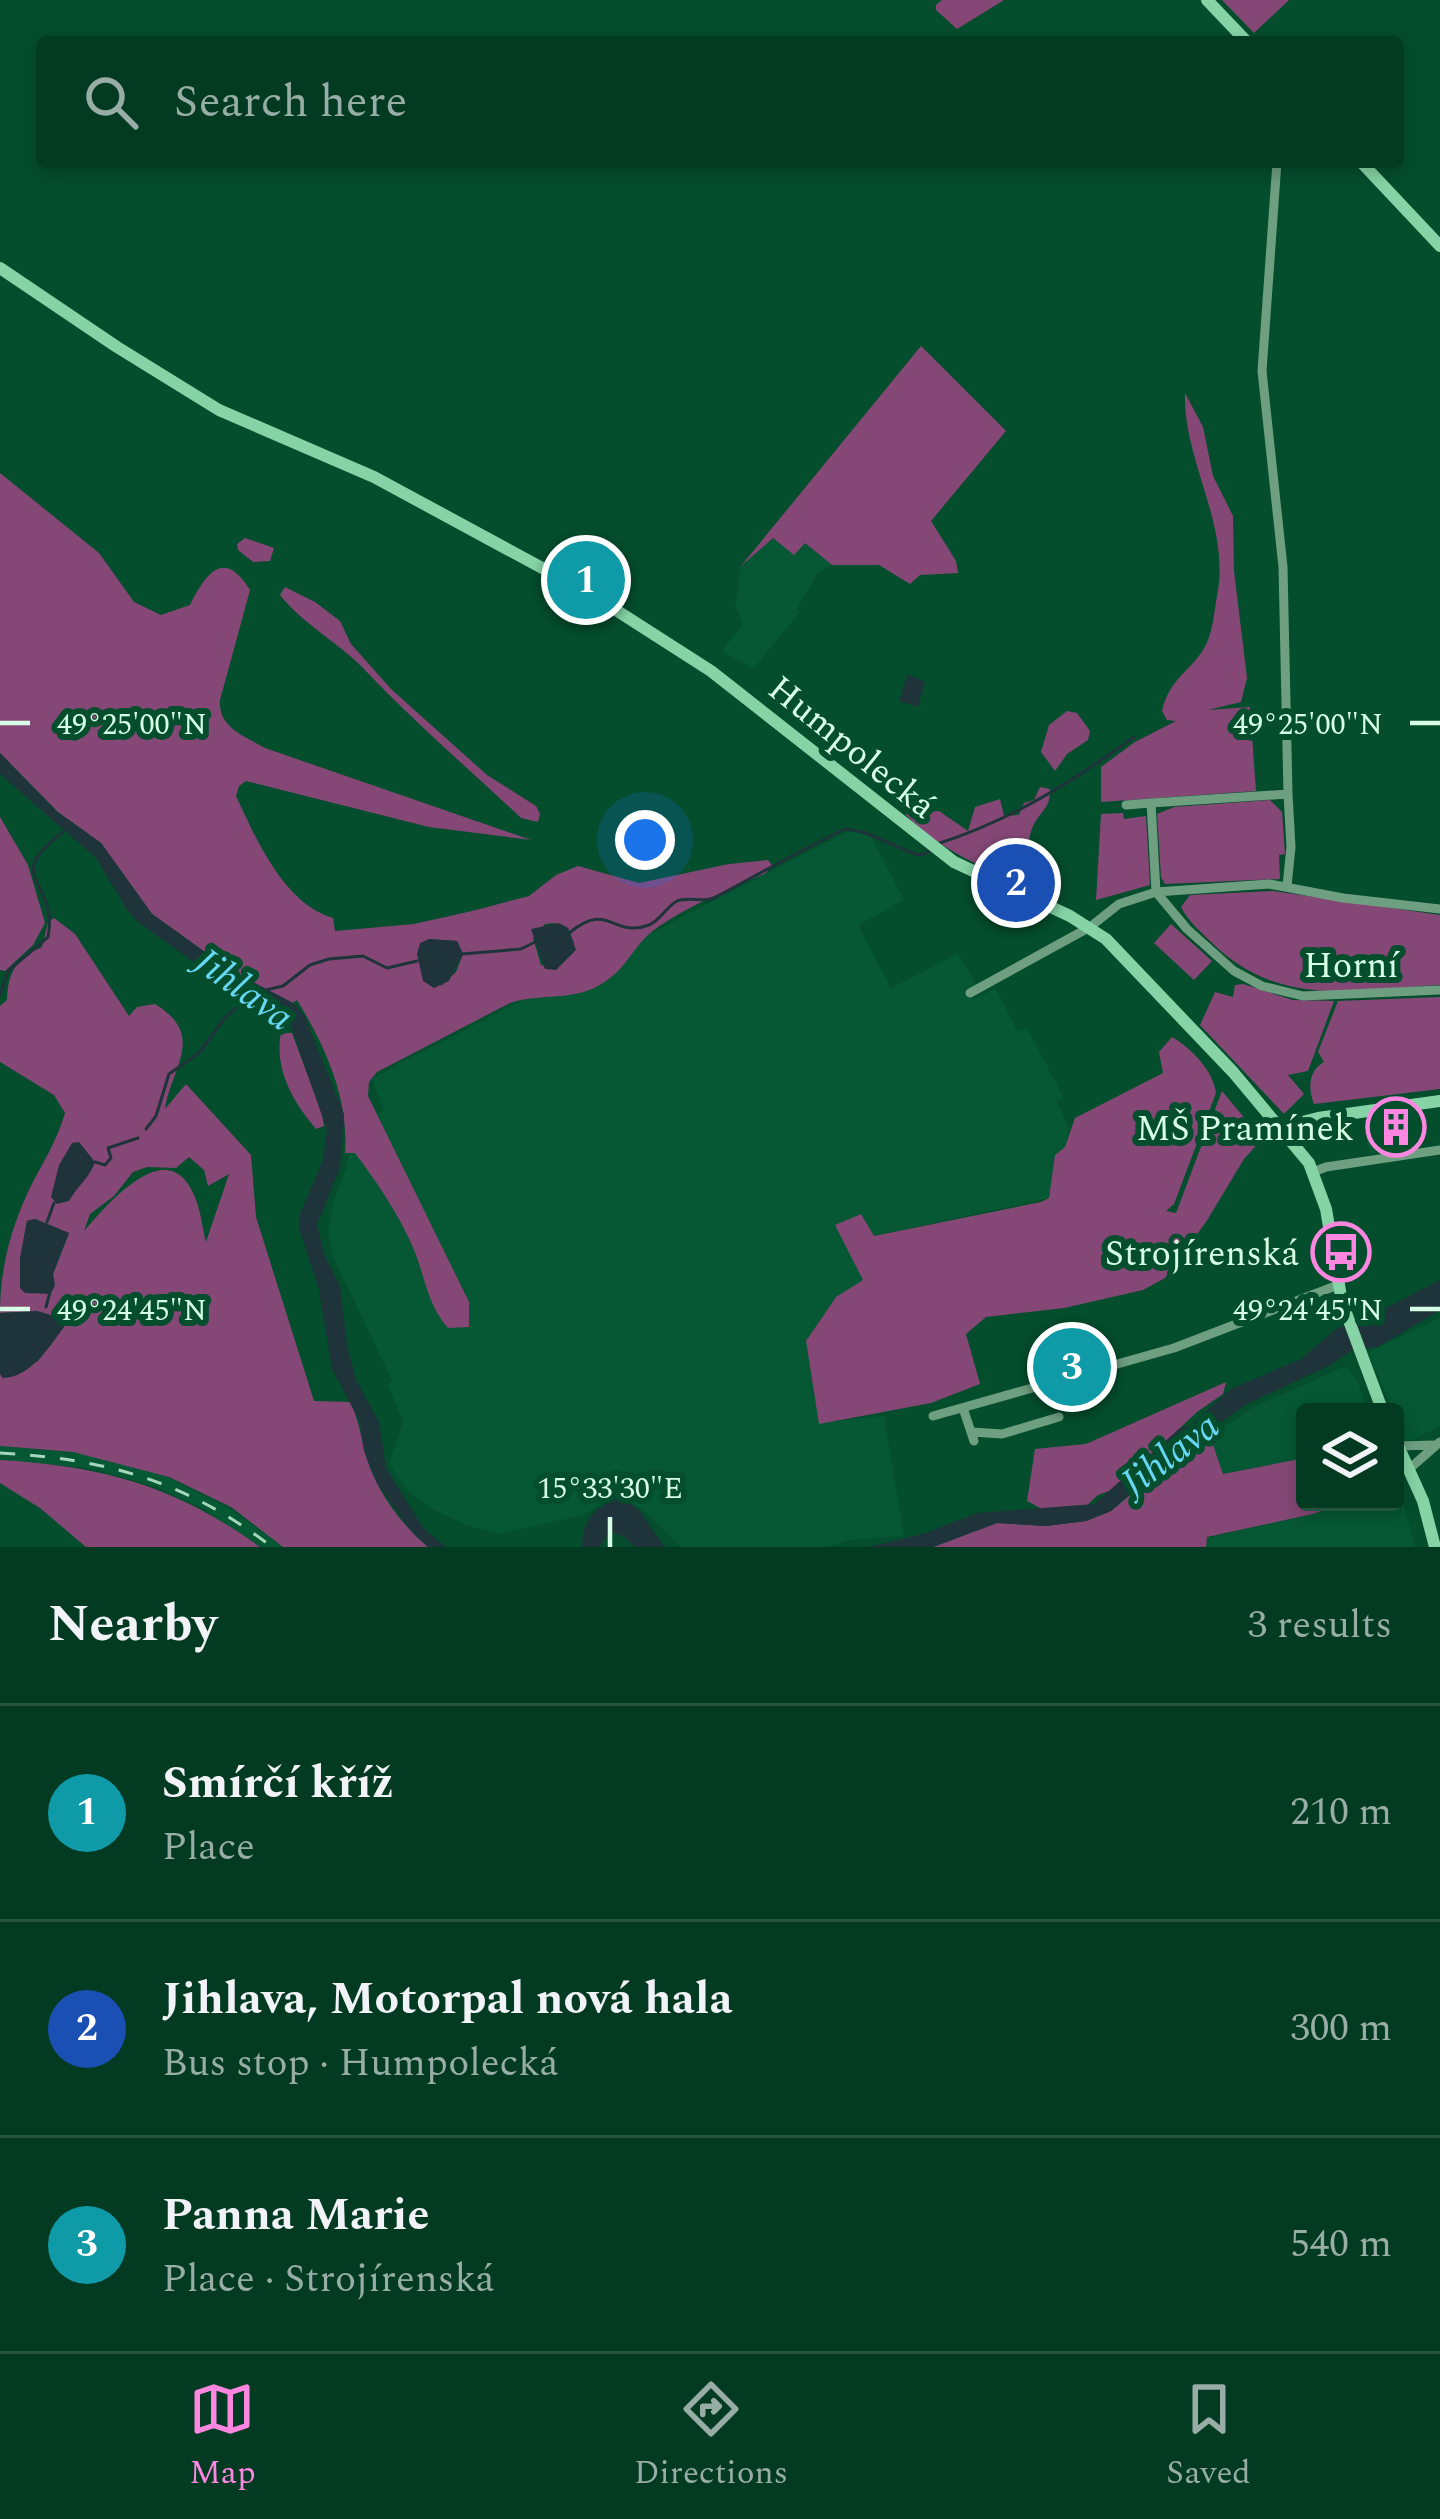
<!DOCTYPE html>
<html lang="en">
<head>
<meta charset="utf-8">
<style>
	:root { --surface:#033a22; --page:#11452f; --text:#f1f3f6; --muted:#97ada5; --line:#245440; --accent:#fd86e1 }
	body { margin:0; font-family:Spectral,serif; background:var(--page); color:var(--text) }
	.controls { position:absolute; right:36px; bottom:36px; display:grid; overflow:hidden; border-radius:12px; box-shadow:0 6px 18px #0003 }
	.controls button { width:108px; height:108px; display:grid; place-items:center; padding:0; border:0; border-bottom:3px solid var(--line); background:var(--surface); color:var(--text); font:60px sans-serif }
	.you { position:absolute; left:645px; top:840px; width:42px; height:42px; margin:-30px; border:9px solid #fff; border-radius:50%; background:#1a73e8; box-shadow:0 0 0 18px #1a73e833 }
	.badge { display:grid; place-items:center; width:78px; height:78px; border-radius:50%; background:var(--accent); color:#fff; font-size:39px; font-weight:700 }
	.pin { position:absolute; translate:-50% -50%; border:6px solid #fff; box-shadow:0 3px 12px #0006 }
	.list { margin:0; padding:0; list-style:none }
	h2 { display:flex; justify-content:space-between; align-items:center; height:156px; margin:0; padding:0 48px; font-size:51px }
	h2 small { font-size:39px; font-weight:400; color:var(--muted) }
	.list li { display:grid; grid-template-columns:78px 1fr auto; gap:36px; align-items:center; box-sizing:border-box; height:216px; padding:0 48px; border-top:3px solid var(--line) }
	.list b { display:block; font-size:45px; white-space:nowrap }
	.list p { margin:0; font-size:39px; white-space:nowrap; color:var(--muted) }
	.list em { font-size:39px; font-style:normal; color:var(--muted) }
	.icon { flex:none; width:66px; height:66px; fill:none; stroke:currentColor; stroke-width:2; stroke-linecap:round; stroke-linejoin:round }
	.map { position:relative; flex:none; width:1440px; height:1547px; overflow:hidden }
	.search { position:absolute; background:var(--surface); box-shadow:0 6px 18px #0003; left:36px; right:36px; top:36px; height:132px; display:flex; align-items:center; gap:30px; box-sizing:border-box; padding:0 42px; border-radius:12px; color:var(--muted); font-size:45px }
	.sheet { height:804px; background:var(--surface) }
	nav { display:flex; justify-content:space-around; align-items:center; box-sizing:border-box; height:168px; border-top:3px solid var(--line); background:var(--surface); font-size:33px; color:var(--muted) }
	nav a { display:grid; justify-items:center; gap:6px }
	nav .on { color:var(--accent) }
	.map>svg:first-child { display:block }
	.built { fill:#055833 }
	.green { fill:#854876; fill-rule:evenodd }
	.water { fill:#1e343a }
	.lines { fill:none; stroke-linecap:round; stroke-linejoin:round }
	.stream { stroke:#1e343a; stroke-width:3 }
	.street { stroke:#6f9f81; stroke-width:9 }
	.secondary { stroke:#86d4a5; stroke-width:12 }
	.rail { stroke:#a6d6ba; stroke-width:3; stroke-dasharray:15 15; stroke-linecap:butt }
	.ticks { fill:none; stroke:#d7ffe5; stroke-width:4.5 }
	.labels { text-anchor:middle; stroke-width:12; stroke-linejoin:round; paint-order:stroke }
	.street-label { font-size:36px; fill:#d7ffe5; stroke:#044d2d }
	.poi-label { font-size:36px; fill:#d7ffe5; stroke:#044d2d; text-anchor:end }
	.water-label { font-size:39px; font-style:italic; fill:#66d7f3; stroke:#044d2d }
	.ticks-label { font-size:30px; text-anchor:middle; fill:#d7ffe5; stroke:#044d2d; stroke-width:12; stroke-linejoin:round; paint-order:stroke }
</style>
</head>
<body>
<div class="map">
<svg width="1440" height="1547" viewBox="0 0 1440 1547">
	<rect width="100%" height="100%" fill="#044d2d"/>
	<path class="built" d="M772,538l33,5 26,22 -14,9 -20,35 3,3 -47,57 -31,-18 21,-27 -8,-18 6,-40z
		M850,830l21,6 33,64 -46,25 33,63 67,-35 18,32 -8,4 5,10 23,-10 21,42 10,-3 37,70 -7,3 12,28 -4,18 -10,9 -6,42 -176,38 -9,44 -28,17 -30,44 13,82 65,-7 20,120 -56,4 -19,7h-149l-37,-37 -26,-15h-7l-1,5 -26,15 -85,19 -32,-9 -34,-16 -25,-19 -18,-26 14,-41 -15,-39 4,-4 -60,-125 -4,-23 5,-29 14,-36 5,-45 32,-11 -12,-33z
		M1403,1114l4,35 -38,5 -5,-34z
		M1440,1318v108l-34,17 -38,-91z
		M1346,1366l11,14 11,32h-63v46l-82,16 -13,-38 45,-30z
		M0,1446l93,9 66,18 71,36 53,38h-23l-58,-39 -48,-22 -64,-18 -90,-8z
		M1401,1493l14,54h-209l1,-9 106,-24 20,-10 62,-2v-8z"/>
	<path class="green" d="M942,0h62l-47,29 -21,-19v-5z
		M1222,0h67l-35,33z
		M921,346l85,85 -75,90 25,40 2,12 -38,2 -10,9 -31,-19h-47l-27,-22 -11,12 -21,-17 -32,28z
		M1185,393l18,34 10,49 20,40 1,55 13,107 -6,24 -33,8 42,-3 6,84 -155,11v-35l34,-25 41,-21 -9,-1 -5,-9c7,-31 26,-38 41,-61 10,-15 11,-38 14,-54 14,-71 -34,-135 -32,-203z
		M0,473l99,80 35,49 27,13 29,-10c16,-32 34,-57 60,-15l-30,110c-2,28 25,36 45,48l266,92 -102,-13 -183,-46 -7,5 -3,10c20,43 48,108 97,122l2,13 79,-7 58,-13 57,-15 27,-21 22,-9 61,17 90,-19 39,-4 4,5 -6,8c-36,16 -75,31 -108,54 -28,19 -29,45 -66,62 -26,11 -55,5 -82,14l-133,69 -8,10 -1,14 101,206v25l-21,1c-20,-22 -23,-51 -34,-78 -15,-36 -36,-66 -59,-97h-10c4,-55 -20,-107 -48,-153l-4,3 -60,-31 -81,-58 -51,-71 -43,-31 -58,-59zM554,923l14,5 6,15 -18,27 -15,-5 -8,-27 12,-14zM428,939l29,2 6,13 -7,18 -15,14z
		M245,538l29,10 -4,13 -17,1 -15,-12 -1,-6z
		M285,587l30,15 25,19 11,23 40,45 96,86 49,31 4,8 -2,8 -17,-4c-53,-50 -107,-96 -157,-149 -26,-27 -60,-44 -84,-74z
		M1067,711l10,2 13,18 -2,9 -21,14 -12,17 -14,-19 8,-27z
		M1040,787l10,2c1,18 -9,22 -16,35 -6,11 -6,29 -9,41l24,12 3,8c-49,-3 -114,-35 -147,-71l34,-3 29,20 7,-24 25,-8 4,17 15,-1 5,-12 10,-3z
		M1270,800l12,12 3,42 -6,1 1,24 -115,5 -4,-7 -4,-63 17,-7z
		M1123,813l1,6 22,-3 4,69 -54,15 5,-86z
		M0,817l28,48 17,58 -12,22 -28,26 -5,-1z
		M1273,891l167,24v70c-87,5 -161,24 -229,-43 -11,-11 -23,-21 -30,-35l9,-12z
		M54,918l21,16 54,82 8,-9 18,-3c52,32 16,63 10,105l21,-25 65,71 5,62 58,184 36,1c8,16 10,29 14,47 9,37 35,74 64,98h-145l-52,-40 -62,-30 -96,-25 -73,-6v-72l3,4 35,-17 26,-34 -4,-9 -23,-7 -37,2c0,-43 10,-82 28,-121 13,-27 29,-50 37,-79l-11,-18 -54,-33v-56l7,-6c1,-28 9,-41 35,-53l6,-25zM189,1157l15,13 4,16 21,-12 -23,68c-4,-15 -5,-32 -12,-47 -27,-63 -87,10 -110,36l6,-17 24,-18 19,-24 14,-5 29,1zM35,1219l34,14 -17,44 -32,11v-29l7,-38z
		M1171,924l41,37 -18,19 -40,-37z
		M1243,984l50,16 41,1 -26,70 -20,4 16,19 -20,20 -84,-89 15,-33 18,5 2,-12z
		M1440,997v92l-126,15c-6,-15 -6,-33 10,-42l-6,-10 20,-51z
		M281,1033h11l30,81 2,12 -8,3c-23,-27 -42,-60 -35,-96z
		M1172,1037c19,11 41,33 44,56l-42,111 -8,7 10,2 46,-122 40,48 -18,20 -38,63 -41,56 -22,12 -79,18 -78,9 -20,17 14,50 -49,19 -112,21 -13,-83 30,-44 27,-17 -28,-55 26,-11 13,22 167,-34 8,-4 6,-43 10,-8 10,-29 88,-45 -4,-21z
		M1226,1382l-3,12 -26,18 -82,77 -17,6 -14,13h-44l-13,-7 8,-52 51,-5z
		M1204,1433l6,3 13,38 82,-16v44h41l-33,12 -106,23 -1,10h-273l64,-24 49,3 40,-5 25,-10z
		M0,1460c103,6 176,26 260,87h-174l-46,-39 -40,-25z"/>
	<path class="water" d="M908,674l17,8 -7,25 -19,-6z
		M0,753l57,59 44,31 51,71 81,58 60,31 11,12 40,99 -4,54 -23,57 7,29 16,32 7,59 9,35 23,42 7,46 38,61 22,18h-18l-20,-20 -31,-44 -13,-32 -4,-29 -28,-53 -13,-79 -20,-62 1,-14 23,-54 4,-30 -38,-109 -60,-34 -90,-64 -12,-13 -31,-52 -96,-84z
		M559,923l9,5 8,22 -20,20 -11,-1 -14,-40z
		M429,939l28,2 6,13 -14,27 -15,7 -11,-7 -6,-27 3,-11z
		M79,1142l16,20c-6,17 -17,23 -26,39l-12,3 -6,-7 8,-32 13,-22z
		M35,1219l34,14 -16,40 2,13 -5,8 -25,-1 -5,-5v-29l7,-38z
		M1440,1280v30l-62,37 -24,2 -24,16 -83,39 -79,56 -57,51 -25,10 -40,5 -49,-3 -64,24h-64l57,-14 51,-20 117,-9 85,-75 13,-5 39,-35 70,-30 35,-30 31,-11z
		M37,1311l23,7 4,9c-16,21 -33,50 -61,51l-3,-4v-61z
		M621,1496l19,15 24,36h-29l-12,-11 -13,-4 -11,15h-17c1,-31 13,-38 39,-51z"/>
	<g class="lines">
		<path class="stream" d="M940,843c73,-24 132,-61 194,-106
			M568,934c42,-35 43,5 81,-9 11,-4 18,-19 28,-24 12,-5 25,2 37,-3 43,-23 87,-48 131,-69l18,3 52,22 7,1 7,-4
			M462,954l59,-5 14,-7
			M266,990l17,-4 27,-21 19,-6 34,-3 24,12 30,-7
			M0,995l8,-24 40,-34c11,-59 -48,-57 15,-105
			M146,1129l10,-13 13,-42 30,-21 25,-34 24,-22
			M95,1162l10,3 6,-7 -3,-10 30,-10
			M47,1222l7,-19
			M46,1307l4,-15"/>
		<path class="street" d="M1277,162l-15,209 21,196 5,227
			M1126,805l25,-2
			M1287,886l4,-39 -3,-53 -137,9 5,89 31,37 47,42 28,15 41,10 137,-6
			M970,993l120,-66 29,-23 37,-12 113,-8 74,14 97,11
			M1313,1172l13,-5 114,-17
			M963,1408l11,33
			M933,1416l241,-68 164,-63
			M972,1432l30,2 57,-17
			M1398,1446l35,-1
			M1409,1469l31,-27"/>
		<path class="secondary" d="M1207,0l40,42
			M1361,162l79,84
			M0,268l117,79 102,63 155,67 220,119 117,75 243,191 116,54 36,23 127,133 76,91 17,46 16,93 41,110
			M1282,1127l36,-9 122,-17
			M1395,1439l28,62 12,46"/>
		<path class="rail" d="M0,1453c107,6 186,28 272,94"/>
	</g>
	<path class="ticks" d="M0,723h30M1410,723h30M0,1309h30M1410,1309h30M610,1517v30"/>
	<defs>
		<symbol id="building-ring" viewBox="-11 -11 22 22"><circle r="9.5" fill="#044d2d" stroke="#fd86e1" stroke-width="1.5"/><path d="M-4-6H4V6H1V3H-1V6H-4ZM-2.5-4.3h1.7v1.8h-1.7ZM.8-4.3h1.7v1.8H.8ZM-2.5-1h1.7V.8h-1.7ZM.8-1h1.7V.8H.8Z" fill="#fd86e1"/></symbol>
		<symbol id="bus-ring" viewBox="-11 -11 22 22"><circle r="9.5" fill="#044d2d" stroke="#fd86e1" stroke-width="1.5"/><path d="M-5-6H5V4H4V6H2V4H-2V6H-4V4H-5ZM-3.5-4V0h7V-4ZM-3.5 1.2v1.5H-2V1.2ZM2 1.2v1.5H3.5V1.2Z" fill="#fd86e1"/></symbol>
	</defs>
	<g fill-rule="evenodd">
		<use href="#building-ring" x="1363" y="1094" width="66" height="66"/>
		<use href="#bus-ring" x="1308" y="1219" width="66" height="66"/>
	</g>
	<g class="labels">
		<g class="street-label">
			<text transform="translate(853 746) rotate(39)" y="13">Humpolecká</text>
			<text x="1351" y="977">Horní</text>
		</g>
		<g class="poi-label">
			<text x="1354" y="1140">MŠ Pramínek</text>
			<text x="1299" y="1265">Strojírenská</text>
		</g>
		<g class="water-label">
			<text transform="translate(245 988) rotate(36)" y="14">Jihlava</text>
			<text transform="translate(1169 1453) rotate(-37)" y="14">Jihlava</text>
		</g>
	</g>
	<g class="ticks-label">
		<text x="132" y="734">49°25'00"N</text>
		<text x="1308" y="734">49°25'00"N</text>
		<text x="132" y="1320">49°24'45"N</text>
		<text x="1308" y="1320">49°24'45"N</text>
		<text x="610" y="1498">15°33'30"E</text>
	</g>
</svg>
<div class="controls">
<button><svg class="icon" aria-label="layers" viewBox="0 0 24 24"><path d="M12 4l9 5-9 5-9-5zM3 14l9 5 9-5"/></svg></button>
</div>
<div class="you"></div>
<div class="pin badge" style="left:586px;top:580px;background:#0f9aa8">1</div>
<div class="pin badge" style="left:1016px;top:883px;background:#1a4fb4">2</div>
<div class="pin badge" style="left:1072px;top:1367px;background:#0f9aa8">3</div>
<div class="search"><svg class="icon" aria-label="search" viewBox="0 0 24 24"><circle cx="10" cy="10" r="6"/><path d="M15 15l6 6"/></svg>Search here</div>
</div>
<section class="sheet">
<h2>Nearby<small>3 results</small></h2>
<ul class="list">
<li><span class="badge" style="background:#0f9aa8">1</span><div><b>Smírčí kříž</b><p>Place</p></div><em>210 m</em></li>
<li><span class="badge" style="background:#1a4fb4">2</span><div><b>Jihlava, Motorpal nová hala</b><p>Bus stop · Humpolecká</p></div><em>300 m</em></li>
<li><span class="badge" style="background:#0f9aa8">3</span><div><b>Panna Marie</b><p>Place · Strojírenská</p></div><em>540 m</em></li>
</ul>
</section>
<nav>
<a class="on"><svg class="icon" aria-label="map" viewBox="0 0 24 24"><path d="M3 6l6-2 6 2 6-2v14l-6 2-6-2-6 2zM9 4v14M15 6v14"/></svg>Map</a>
<a><svg class="icon" aria-label="directions" viewBox="0 0 24 24"><path d="M12 3l9 9-9 9-9-9zM9 14v-3h6M13 9l2 2-2 2"/></svg>Directions</a>
<a><svg class="icon" aria-label="saved" viewBox="0 0 24 24"><path d="M7 4h10v16l-5-4-5 4z"/></svg>Saved</a>
</nav>
</body>
</html>
